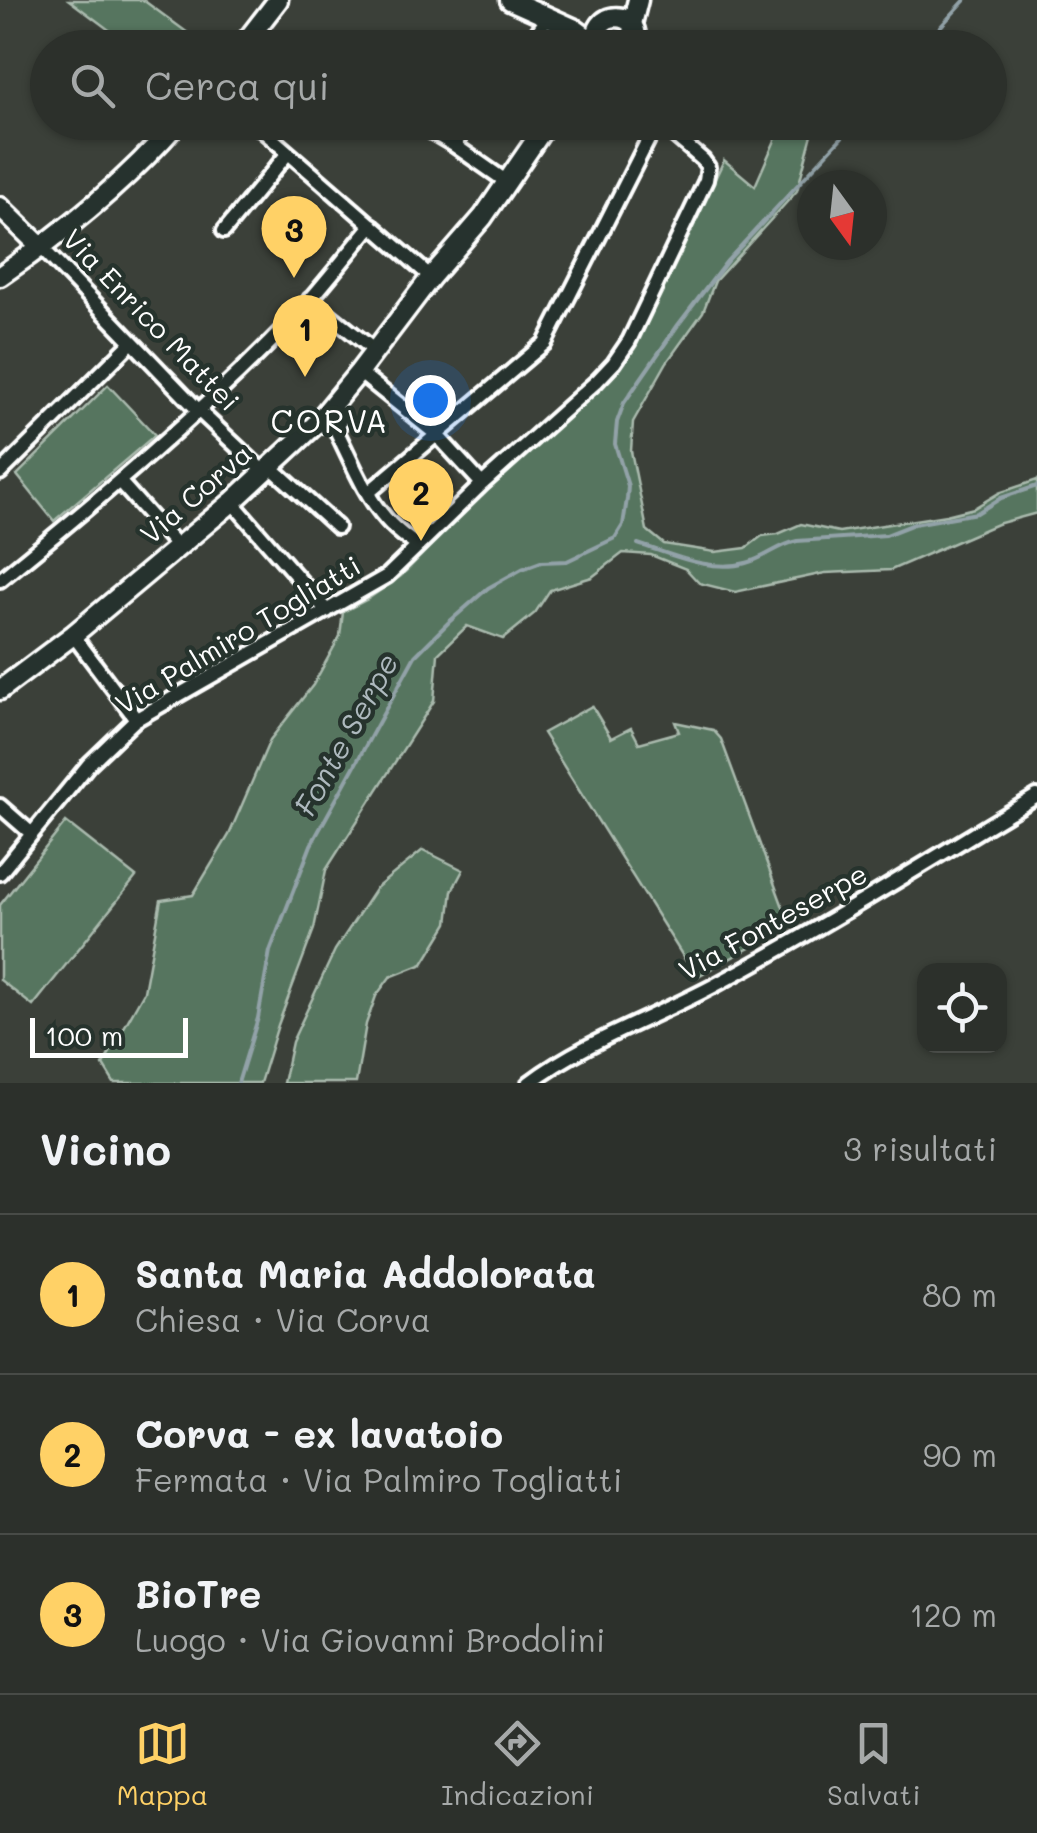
<!DOCTYPE html>
<html lang="it">
<head>
<meta charset="utf-8">
<style>
	:root { --surface:#2c302b; --page:#343833; --text:#f1f3f6; --muted:#a6a9a9; --line:#484b47; --accent:#ffd166 }
	body { margin:0; font-family:Mali,sans-serif; background:var(--page); color:var(--text) }
	.controls { position:absolute; right:30px; bottom:30px; display:grid; overflow:hidden; border-radius:20px; box-shadow:0 2px 8px #0004 }
	.controls button { width:90px; height:90px; display:grid; place-items:center; padding:0; border:0; border-bottom:2px solid var(--line); background:var(--surface); color:var(--text); font:50px sans-serif }
	.compass { position:absolute; left:797px; top:170px; width:90px; height:90px; border-radius:50%; background:var(--surface); box-shadow:0 2px 8px #0004; rotate:165deg }
	.scale { position:absolute; left:30px; bottom:25px; width:158px; box-sizing:border-box; padding-left:10px; border:5px solid #fff; border-top:0; font-size:28px; line-height:35px; white-space:nowrap; color:#fff; -webkit-text-stroke:8px #26332d; paint-order:stroke }
	.you { position:absolute; left:430px; top:400px; width:35px; height:35px; margin:-25px; border:8px solid #fff; border-radius:50%; background:#1a73e8; box-shadow:0 0 0 15px #1a73e833 }
	.badge { display:grid; place-items:center; width:65px; height:65px; border-radius:50%; background:var(--accent); color:#111; font-size:32px; font-weight:700 }
	.pin { position:absolute; translate:-50% -82px; filter:drop-shadow(0 2px 5px #0008) }
	.pin::after { content:''; position:absolute; top:52px; width:35px; height:30px; background:inherit; clip-path:polygon(0 0,100% 0,50% 100%) }
	.list { margin:0; padding:0; list-style:none }
	h2 { display:flex; justify-content:space-between; align-items:center; height:130px; margin:0; padding:0 40px; font-size:42px }
	h2 small { font-size:32px; font-weight:400; color:var(--muted) }
	.list li { display:grid; grid-template-columns:65px 1fr auto; gap:30px; align-items:center; box-sizing:border-box; height:160px; padding:0 40px; border-top:2px solid var(--line) }
	.list b { display:block; font-size:38px; white-space:nowrap }
	.list p { margin:0; font-size:32px; white-space:nowrap; color:var(--muted) }
	.list em { font-size:32px; font-style:normal; color:var(--muted) }
	.icon { flex:none; width:55px; height:55px; fill:none; stroke:currentColor; stroke-width:2; stroke-linecap:round; stroke-linejoin:round }
	.map { position:relative; flex:none; width:1037px; height:1083px; overflow:hidden }
	.search { position:absolute; background:var(--surface); box-shadow:0 2px 8px #0004; left:30px; right:30px; top:30px; height:110px; display:flex; align-items:center; gap:25px; box-sizing:border-box; padding:0 35px; border-radius:55px; color:var(--muted); font-size:38px }
	.sheet { height:610px; background:var(--surface) }
	nav { display:flex; justify-content:space-around; align-items:center; box-sizing:border-box; height:140px; border-top:2px solid var(--line); background:var(--surface); font-size:28px; color:var(--muted) }
	nav a { display:grid; justify-items:center; gap:5px }
	nav .on { color:var(--accent) }
	.map>svg:first-child { display:block }
	.green { fill:#56755e; stroke:#aabaae; stroke-width:2.5 }
	.lines { fill:none; stroke-linecap:round; stroke-linejoin:round }
	.stream { stroke:#92a2a8; stroke-width:4 }
	.street-casing { stroke:#fff; stroke-width:20 }
	.secondary-casing { stroke:#fff; stroke-width:25 }
	.street { stroke:#26332d; stroke-width:12 }
	.secondary { stroke:#26332d; stroke-width:18 }
	.labels { text-anchor:middle; stroke-width:9; stroke-linejoin:round; paint-order:stroke }
	.street-label { font-size:28px; fill:#fff; stroke:#26332d }
	.water-label { font-size:30px; font-style:italic; fill:#aeb9be; stroke:#26332d }
	.quarter-label { font-size:32px; letter-spacing:2.5px; fill:#fff; stroke:#26332d }
</style>
</head>
<body>
<div class="map">
<svg width="1037" height="1083" viewBox="0 0 1037 1083">
	<rect width="100%" height="100%" fill="#3b4039"/>
	<filter id="ink" filterUnits="userSpaceOnUse"><feTurbulence type="fractalNoise" baseFrequency=".01" numOctaves="2"/><feDisplacementMap in="SourceGraphic" scale="20" xChannelSelector="R" yChannelSelector="G"/><feConvolveMatrix kernelMatrix="1 2 1 2 8 2 1 2 1" color-interpolation-filters="sRGB"/></filter>
	<g filter="url(#ink)">
		<path class="green" d="M69,0h74l64,47h-75z
			M783,122l32,1 -18,68 -82,90 -12,31 -36,50 -34,60 -2,29 16,79 17,14 51,8 31,-4 16,-12 16,-2 23,-10 38,8 107,-17 28,-7 25,-15 38,-13v33l-40,11 -106,46 -66,3 -90,19 -36,-9 -13,-14 -35,-14 -28,-2 -31,24 -42,13 -15,23 -32,26 -36,-13 -29,28 -4,47 -108,169 -12,59 -36,96 -18,58h-146l-11,-18 41,-73 17,-92 32,-5 36,-60 41,-95 43,-55 27,-49 3,-24 25,-13 33,-23 84,-85 126,-112 10,-12 21,-34 82,-173 31,26z
			M108,385l47,50 -101,86 -37,-46z
			M592,706l19,32 20,-10 8,15 40,-11 -4,-10 38,8 8,9 69,187 -94,51 -153,-244z
			M66,822l70,55 -103,129 -33,-26v-75z
			M423,850l40,20 -11,21 -4,32 -25,41 -33,13 -14,19 -10,28 -10,59h-73l9,-41 43,-92 41,-62z"/>
		<g class="lines">
			<path class="stream" d="M921,48l44,-48
				M638,544c33,10 73,29 108,19 18,-4 32,-18 51,-22l89,-6 28,-11 63,-11 24,-15 36,-12
				M238,1083l20,-65 12,-67 41,-106 104,-189 34,-34 39,-34 34,-19 19,-7 26,-1 48,-23 8,-13 4,-26 1,-13 -13,-42 2,-22 7,-19 54,-78 49,-64 129,-139"/>
			<defs>
				<path id="street" d="M254,31l29,17
					M526,48l16,-22
					M253,122l178,155
					M415,122l39,23 53,37
					M454,145l16,-23
					M224,231l64,-78
					M41,247l157,163 66,62
					M310,299l65,52
					M359,372l77,62 46,50
					M332,405l9,12 -4,15
					M337,432c15,30 27,62 49,87 9,11 21,19 31,27
					M270,466l67,61
					M0,473l132,-131
					M119,481l59,66
					M368,493l177,-150 104,-205c6,-9 13,-8 22,-6
					M232,502l95,109
					M0,580c101,-82 202,-167 293,-261 28,-30 53,-63 79,-94
					M73,635l63,84
					M0,806l32,28
					M0,873l89,-109 46,-44 252,-144 95,-92 115,-103 17,-18 15,-22 77,-161 2,-13 -5,-7 -44,-38
					M529,1083c59,-44 126,-65 190,-100 108,-58 213,-124 318,-187"/>
				<path id="secondary" d="M510,0l65,29 22,16
					M632,24l6,-24
					M241,48l37,-48
					M599,48c-14,-40 48,-42 35,0
					M0,207l41,40
					M0,276c66,-45 126,-94 178,-154
					M0,690l73,-55 159,-133 85,-79 42,-51 72,-95 52,-60 65,-95"/>
			</defs>
			<use href="#street" class="street-casing"/>
			<use href="#secondary" class="secondary-casing"/>
			<use href="#street" class="street"/>
			<use href="#secondary" class="secondary"/>
		</g>
	</g>
	<g class="labels">
		<g class="street-label">
			<text transform="translate(151 320) rotate(46)" y="10">Via Enrico Mattei</text>
			<text transform="translate(196 494) rotate(-41)" y="10">Via Corva</text>
			<text transform="translate(238 635) rotate(-31)" y="10">Via Palmiro Togliatti</text>
			<text transform="translate(773 922) rotate(-29)" y="10">Via Fonteserpe</text>
		</g>
		<g class="water-label">
			<text transform="translate(347 735) rotate(-61)" y="10">Fonte Serpe</text>
		</g>
		<g class="quarter-label">
			<text x="330" y="433">CORVA</text>
		</g>
	</g>
</svg>
<div class="controls">
<button><svg class="icon" aria-label="locate" viewBox="0 0 24 24"><circle cx="12" cy="12" r="6"/><path d="M12 2v4M12 18v4M2 12h4M18 12h4"/></svg></button>
</div>
<svg class="compass" viewBox="-18 -18 36 36"><path d="M0-13l5 13h-10z" fill="#e53935"/><path d="M0 13l5-13h-10z" fill="#a6a9a9"/></svg>
<div class="scale">100 m</div>
<div class="you"></div>
<div class="pin badge" style="left:305px;top:377px">1</div>
<div class="pin badge" style="left:421px;top:541px">2</div>
<div class="pin badge" style="left:294px;top:278px">3</div>
<div class="search"><svg class="icon" aria-label="search" viewBox="0 0 24 24"><circle cx="10" cy="10" r="6"/><path d="M15 15l6 6"/></svg>Cerca qui</div>
</div>
<section class="sheet">
<h2>Vicino<small>3 risultati</small></h2>
<ul class="list">
<li><span class="badge">1</span><div><b>Santa Maria Addolorata</b><p>Chiesa · Via Corva</p></div><em>80 m</em></li>
<li><span class="badge">2</span><div><b>Corva - ex lavatoio</b><p>Fermata · Via Palmiro Togliatti</p></div><em>90 m</em></li>
<li><span class="badge">3</span><div><b>BioTre</b><p>Luogo · Via Giovanni Brodolini</p></div><em>120 m</em></li>
</ul>
</section>
<nav>
<a class="on"><svg class="icon" aria-label="map" viewBox="0 0 24 24"><path d="M3 6l6-2 6 2 6-2v14l-6 2-6-2-6 2zM9 4v14M15 6v14"/></svg>Mappa</a>
<a><svg class="icon" aria-label="directions" viewBox="0 0 24 24"><path d="M12 3l9 9-9 9-9-9zM9 14v-3h6M13 9l2 2-2 2"/></svg>Indicazioni</a>
<a><svg class="icon" aria-label="saved" viewBox="0 0 24 24"><path d="M7 4h10v16l-5-4-5 4z"/></svg>Salvati</a>
</nav>
</body>
</html>
